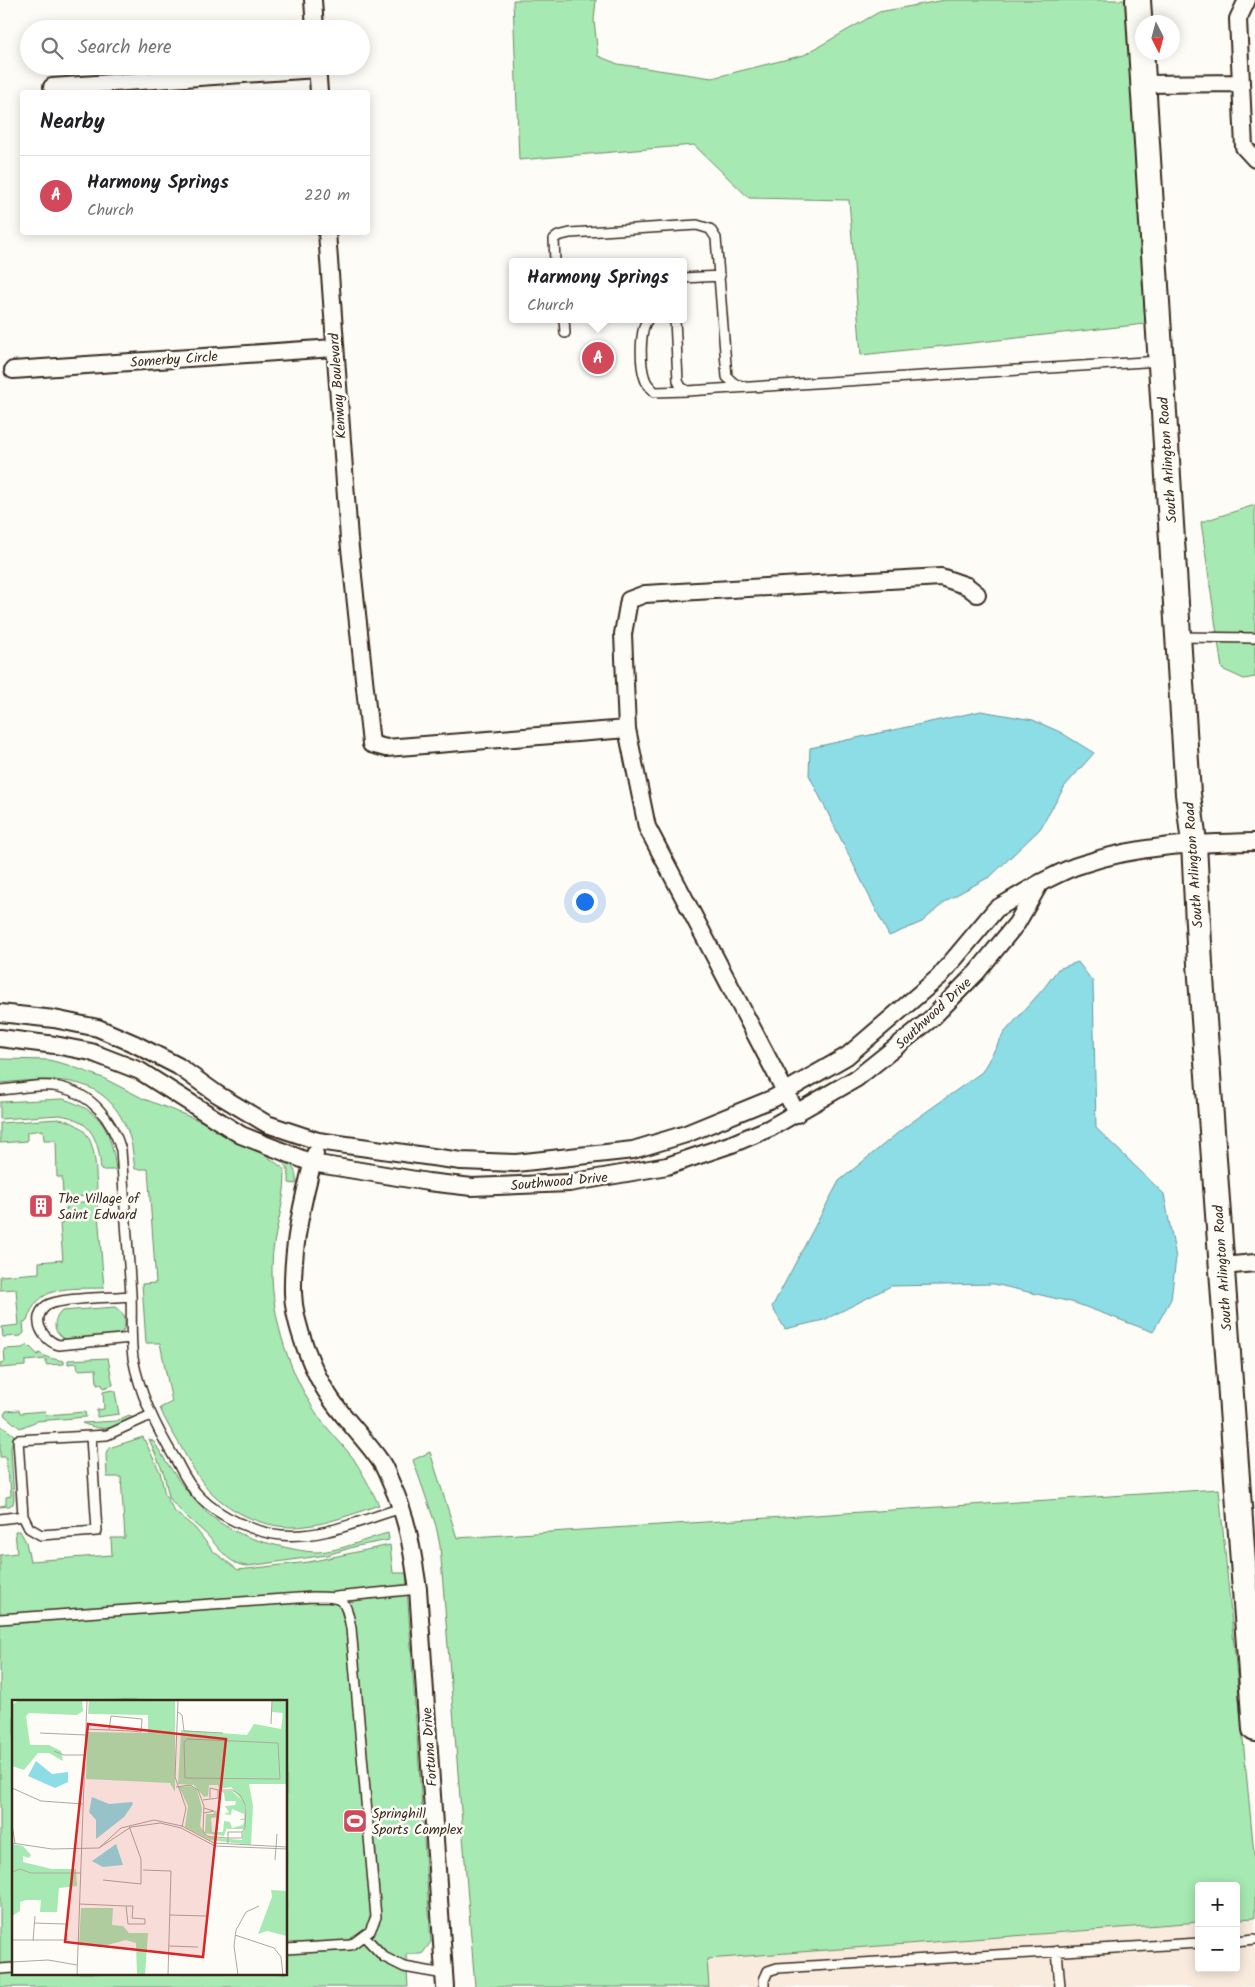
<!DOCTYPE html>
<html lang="en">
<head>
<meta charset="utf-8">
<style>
	:root { --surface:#fff; --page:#f2f2f2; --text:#202124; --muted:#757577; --line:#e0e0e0; --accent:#d1495b }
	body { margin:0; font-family:Kalam,sans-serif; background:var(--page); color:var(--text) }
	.controls { position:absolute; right:15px; bottom:15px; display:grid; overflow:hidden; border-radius:5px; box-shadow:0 2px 12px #0003 }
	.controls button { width:45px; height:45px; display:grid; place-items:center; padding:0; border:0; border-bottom:1px solid var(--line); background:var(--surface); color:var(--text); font:25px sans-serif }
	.compass { position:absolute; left:1135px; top:15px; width:45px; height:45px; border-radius:50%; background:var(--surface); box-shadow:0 2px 12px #0003; rotate:174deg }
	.you { position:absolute; left:584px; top:901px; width:18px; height:18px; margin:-12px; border:4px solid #fff; border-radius:50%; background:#1a73e8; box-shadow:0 0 0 8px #1a73e833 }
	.badge { display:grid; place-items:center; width:32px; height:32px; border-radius:50%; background:var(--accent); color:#fff; font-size:16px; font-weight:700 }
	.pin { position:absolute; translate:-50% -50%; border:2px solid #fff; box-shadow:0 1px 5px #0006 }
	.popup { position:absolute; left:509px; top:258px; width:178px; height:65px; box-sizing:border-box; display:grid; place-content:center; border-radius:5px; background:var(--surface); filter:drop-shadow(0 1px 4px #0005); font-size:16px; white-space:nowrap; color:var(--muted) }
	.popup b { font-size:19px; color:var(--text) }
	.popup::after { content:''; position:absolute; left:50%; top:100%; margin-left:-10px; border:10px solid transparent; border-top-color:var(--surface) }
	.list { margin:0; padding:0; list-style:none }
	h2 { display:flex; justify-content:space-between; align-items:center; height:65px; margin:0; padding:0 20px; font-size:21px }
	h2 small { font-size:16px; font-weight:400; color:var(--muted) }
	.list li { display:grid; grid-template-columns:32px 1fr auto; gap:15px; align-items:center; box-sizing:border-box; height:80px; padding:0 20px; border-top:1px solid var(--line) }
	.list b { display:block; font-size:19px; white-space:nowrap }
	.list p { margin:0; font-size:16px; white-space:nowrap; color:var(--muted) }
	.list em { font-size:16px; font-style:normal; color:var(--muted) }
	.icon { flex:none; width:28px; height:28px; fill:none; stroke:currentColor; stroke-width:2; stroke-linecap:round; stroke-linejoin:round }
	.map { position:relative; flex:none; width:1255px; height:1987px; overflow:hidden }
	.search { position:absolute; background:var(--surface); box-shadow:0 2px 12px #0003; left:20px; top:20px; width:350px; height:55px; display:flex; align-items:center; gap:12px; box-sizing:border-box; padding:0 18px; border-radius:28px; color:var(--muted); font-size:19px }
	.panel { position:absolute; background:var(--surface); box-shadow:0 2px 12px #0003; left:20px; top:90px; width:350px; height:145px; border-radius:5px }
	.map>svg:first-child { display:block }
	.built { fill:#f9ebdd }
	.green { fill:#a7e9b2; stroke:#718a68; fill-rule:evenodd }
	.water { fill:#8cdde6; stroke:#6c9596 }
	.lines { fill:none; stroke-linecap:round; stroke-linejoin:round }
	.lane-casing { stroke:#3b2a1e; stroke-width:12 }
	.street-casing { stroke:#3b2a1e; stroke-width:20 }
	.secondary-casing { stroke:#3b2a1e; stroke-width:28 }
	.lane { stroke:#fdfcf7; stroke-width:9 }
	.street { stroke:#fdfcf7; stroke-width:16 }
	.secondary { stroke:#fdfcf7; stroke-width:24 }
	.labels { text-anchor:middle; stroke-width:5; stroke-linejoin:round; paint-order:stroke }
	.street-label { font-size:14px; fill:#3b2a1e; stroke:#fdfcf7 }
	.poi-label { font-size:14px; fill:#3b2a1e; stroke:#fdfcf7; text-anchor:start }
	.inset-road { fill:none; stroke:#afa8a0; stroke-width:1 }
	.view { fill:#d62828; fill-opacity:0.15; stroke:#d62828; stroke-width:2.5 }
	.inset-edge { fill:none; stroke:#3b2a1e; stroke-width:2.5 }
</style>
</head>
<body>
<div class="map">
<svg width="1255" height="1987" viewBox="0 0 1255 1987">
	<rect width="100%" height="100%" fill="#fdfcf7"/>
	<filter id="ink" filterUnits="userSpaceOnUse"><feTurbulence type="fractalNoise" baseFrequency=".02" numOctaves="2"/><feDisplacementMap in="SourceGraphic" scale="10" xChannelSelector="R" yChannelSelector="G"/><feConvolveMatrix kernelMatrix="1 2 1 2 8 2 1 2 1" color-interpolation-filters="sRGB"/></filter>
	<g filter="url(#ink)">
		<path class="built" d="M1255,1918v69h-546l-2,-28 492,-37v46h37v-49z"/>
		<path class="green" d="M513,0h83l-2,20 4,36 20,8 94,14 92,-23 75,-43 66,-12h186l14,324 -284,31 -12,-155 -100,-2 -55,-53 -175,15z
			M1255,505v172l-11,2 -22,-10 -21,-147z
			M0,1059l49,1 19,5 35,13 41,21 129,50c13,9 25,17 23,35l-7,-1c1,-16 -6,-24 -21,-29v3l15,11 2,7c0,31 -13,61 -13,91 -1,54 18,110 49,154 10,13 22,25 32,38 10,15 18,31 26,47 -24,8 -48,18 -73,21 -33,5 -68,-9 -92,-31 -14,-13 -25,-33 -34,-50 -7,-12 -15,-24 -20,-37l12,-6 -12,-59h-14l-4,-59 14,-1 -8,-114h-13c-2,-11 -2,-23 -6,-34 -1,-5 -4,-10 -6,-14 -25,-50 -76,-42 -123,-38z
			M63,1099c40,12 48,32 53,71h-15c-2,-29 -9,-51 -42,-55l-59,4v-17z
			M59,1119c31,5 35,26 37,53 0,7 2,16 0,23l-30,3v-3h-3l-1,-18h-5l-1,-37h-12l-1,-10 -16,2v9l-27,2v-20z
			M97,1201l7,87c-33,1 -66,-5 -77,33l-4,1 1,11 -3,3 -18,1 -1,-10 17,-2 -3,-36 -16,1v-14l39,-3v-11l24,-2 -3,-36 3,-1 -1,-14h5v-6z
			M115,1307c9,7 13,13 8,24l-8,5 -47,4c-15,-4 -17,-19 -6,-29z
			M28,1345l10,10 1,-2 10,5 15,3v3l-18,1v-6l-21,2v5l-25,2v-5l5,-1 -1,-13 18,-1z
			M108,1358l5,27 -10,3 -1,-4 -5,1 -1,-16 -18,1 -1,-7 -9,1v-4z
			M112,1390l3,2 4,22 -22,3v-7l7,-1 -1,-17z
			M19,1410l1,3 25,-2 1,4 39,-3 1,5 -49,4 -17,7 -16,-13 2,-4z
			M129,1415l5,4c-22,10 -29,13 -52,4l34,-2z
			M0,1425l14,10 -3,13 3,51 -1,5 -4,2 -9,1v-1l6,-1v-8l5,-1 -1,-14h-2l-2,-25h-6z
			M143,1437l17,35 5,23 10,17 20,16 18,23 25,19 71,-8 81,-17 3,28h13l25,369 -9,12h-16l2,33h-408v-432l17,-2 -2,-22h5l6,11 4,19 82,-6 -1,-17h14l-4,-61h-14l-1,-24 3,-5zM14,1701h272v272h-272z
			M149,1439l5,3c34,55 55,88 121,103 14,3 29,7 42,7 24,-1 48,-13 71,-19l1,7 -32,6 -30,9 -79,11c-19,0 -31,-21 -43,-33 -11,-10 -22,-19 -32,-30l-4,-6 -5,-23z
			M430,1452l27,86 762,-49 36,375v54l-19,1v-33h-37v36l-492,37 2,28h-234l-35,-441 -4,-20 -23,-66z"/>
		<path class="water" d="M981,711l52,9 27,12 34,21 -29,33 -25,43 -49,47 -44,24 -25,22 -33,14 -80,-161 1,-27z
			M1078,962l15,20 3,146 68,66 12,64 -5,41 -18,33 -78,-29 -81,-19 -103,2 -67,34 -39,9 -13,-22 67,-126 66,-54 77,-55 22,-39 40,-45 14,-19z"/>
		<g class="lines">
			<defs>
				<path id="lane" d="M555,262l-1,-23 4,-3 12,-3 127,-8 13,4 6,9 11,139 8,7 8,2
					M683,278l37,-2
					M564,319l1,14
					M648,319c-9,11 -8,47 -3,60 2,6 6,9 10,13l32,-1
					M675,319l3,62 3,6 6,4 473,-30
					M1178,637l77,1
					M0,1090c18,-1 41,-7 59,-3 33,7 53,32 62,63 3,48 7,96 10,144 1,21 -1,43 2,64 7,38 24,72 44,104 6,12 14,26 23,35 20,20 53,35 81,38 42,4 82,-16 121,-27
					M131,1338l-72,7c-16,-4 -29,-26 -13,-39 13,-9 67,-8 85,-10
					M23,1516l6,12 12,7 56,-4 -6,-94
					M0,1519l23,-3 -5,-76 89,-5 44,-20
					M336,1597l82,-8
					M0,1619l313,-22c30,0 32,0 38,31l25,289 -6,14 -19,14 -65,4
					M364,1936l20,21 20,10 40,7
					M1236,1941l19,-2
					M1057,1951l3,36
					M0,1969l14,-1
					M764,1987v-7l4,-9 9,-3 422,-25"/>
				<path id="street" d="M313,0l2,29
					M1247,0l-9,19 6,128 11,12
					M317,66l2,26
					M1143,84l98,-1
					M52,87l265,-18
					M327,232l22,307 22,205 15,4 241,-19
					M13,370l321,-22
					M1040,883c14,-7 28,-15 43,-19 55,-19 115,-21 172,-22
					M0,1013l54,6 44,9 37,16 43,22 39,28 50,30 51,17 143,20 55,2 117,-13 53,-16 88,-36 73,-42 92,-79 57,-68 44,-26 -23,40 -40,49 -45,46 -75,60 -87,50 -38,16 -65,22 -98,17 -97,4 -44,-5 -116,-19 -71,-28 -101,-64 -49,-19 -36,-7 -55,-7
					M797,1114l-150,-287 -20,-98 -4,-95 6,-34 16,-6 296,-17 26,9 10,8
					M315,1154c-12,44 -23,92 -22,139 1,32 20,80 38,106 15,22 35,41 50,63 4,6 7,14 10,21 17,36 21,66 27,106l27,398
					M1222,1266l33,-3"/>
				<path id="secondary" d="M1138,0l50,794 6,49 6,121 55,765"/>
			</defs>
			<use href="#lane" class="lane-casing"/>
			<use href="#street" class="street-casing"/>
			<use href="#secondary" class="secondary-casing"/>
			<use href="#lane" class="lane"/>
			<use href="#street" class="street"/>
			<use href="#secondary" class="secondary"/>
		</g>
	</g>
	<defs>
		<symbol id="building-square" viewBox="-11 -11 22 22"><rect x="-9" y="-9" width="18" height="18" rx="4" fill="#d1495b" stroke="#fdfcf7"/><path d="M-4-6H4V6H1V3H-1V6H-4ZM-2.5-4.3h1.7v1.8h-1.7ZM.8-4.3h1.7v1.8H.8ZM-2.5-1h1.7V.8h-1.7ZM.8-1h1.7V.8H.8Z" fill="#fff"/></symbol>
		<symbol id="stadium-square" viewBox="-11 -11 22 22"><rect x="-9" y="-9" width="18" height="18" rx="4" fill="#d1495b" stroke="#fdfcf7"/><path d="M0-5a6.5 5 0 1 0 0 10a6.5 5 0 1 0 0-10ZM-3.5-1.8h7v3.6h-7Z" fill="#fff"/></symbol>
	</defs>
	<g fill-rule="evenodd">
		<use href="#building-square" x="27" y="1192" width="28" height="28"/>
		<use href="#stadium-square" x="341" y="1807" width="28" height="28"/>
	</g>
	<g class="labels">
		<g class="street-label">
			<text transform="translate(174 359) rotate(-4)" y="5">Somerby Circle</text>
			<text transform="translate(337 386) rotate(-94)" y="5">Kenway Boulevard</text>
			<text transform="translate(1167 460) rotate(-94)" y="5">South Arlington Road</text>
			<text transform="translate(1193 865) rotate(-94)" y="5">South Arlington Road</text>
			<text transform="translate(933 1013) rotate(-43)" y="5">Southwood Drive</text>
			<text transform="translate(559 1181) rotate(-5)" y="5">Southwood Drive</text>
			<text transform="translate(1222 1268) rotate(-94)" y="5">South Arlington Road</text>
			<text transform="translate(429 1747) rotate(-94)" y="5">Fortuna Drive</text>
		</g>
		<g class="poi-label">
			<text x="58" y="1203">The Village of<tspan x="58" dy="16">Saint Edward</tspan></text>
			<text x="372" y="1818">Springhill<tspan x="372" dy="16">Sports Complex</tspan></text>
		</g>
	</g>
	<g transform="translate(12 1700)">
		<rect width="275" height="275" fill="#fdfcf7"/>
		<path d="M7,0h63l1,11 -6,4 -48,-2 -3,3 4,29h19l12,6 2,10 -14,-8h-11l-14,17 -12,-4v-61zM77,0h86v92l-5,-9 -84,-4 1,-47 61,1v-18l-60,-1zM260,0h15v84h-38l4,22 -2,39 -41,-5 -25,-13 3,-21 -9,-19 11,-1 7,4 5,18 -2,18 7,11 35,3 5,-34 -16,-19 -12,2 -1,-4h-9l-1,11 -4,1 -10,-12 -16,-1 3,-54 66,5 7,-11 27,5 2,-16 -11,-1zM207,91h13l12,11 2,5 -2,22h-17v-2l-3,9 -19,-3 1,-19h7l3,-4 3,7 -8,1 1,14h11l1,-11 6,1 2,6 11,-3 1,-5h-5l5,-2v-4l-12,-5 -1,6 -7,-1 5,-2 -4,-6 10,-1 1,-4h-11l-1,-8 -4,-2v10zM0,144l11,2 8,9 -2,3 -6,-2v6l29,7h24l1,17 -18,2 -2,24h-17l1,-12h-15l-6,2v9l-8,5zM259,190l16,1v45l-20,-5 -9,3 14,-37zM69,208h32l-1,17 11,1 6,7h19l-3,42h-8l-1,-32 -10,-3 -19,5h-28z" fill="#a7e9b2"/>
		<path d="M24,61l16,13 16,-2v10l-13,6 -27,-12zM80,97l17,7 23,-2 1,2 -9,13 -28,22v-19l-7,-8zM104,144l7,21 -20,2 -11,-6z" fill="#8cdde6"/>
		<path class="inset-road" d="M166,0l-3,77 11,31 -4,19M166,12l4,3 2,16 39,2M259,24l1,-24M74,29l23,1 22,1 10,1 1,-13 -31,-3 -2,14M28,33l46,2M175,39l91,4 2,36 -95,-1 -1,-36zM42,51l10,4h21M164,87l14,-2 8,5 6,16 -1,25 4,5 4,1h6l10,1h15v-6h-14v10l-1,2M0,88l29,13 42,3M198,98v-10l8,2M191,100l15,-2v-8h14l8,5 6,11 -1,22 -3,4M192,113l10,-2 -10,-3M0,125l3,18M0,143l40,6 47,-1M275,147l-73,-4 -32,-17 -28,-6 -33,8 -22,20 32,-21 29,-4 21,5 34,18 72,3M263,160l2,-26M131,170l28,1 -3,104M0,172l8,-3 11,4h50M91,180l38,4v-25l-12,-33M68,204l46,2 2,18h17v-5l-13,-1 1,-12h-7M158,215l36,1M223,235l39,13 7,9 2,18M0,240h55l-1,-16 -32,-1M21,241l2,-25M157,246l29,1M0,262l36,-2 29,5M65,275l10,-275M226,275l-4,-29 2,-16 10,-18 13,-6"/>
		<path class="view" d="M76,24l138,15 -23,218 -138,-15z"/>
		<rect width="275" height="275" class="inset-edge"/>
	</g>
</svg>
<div class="controls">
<button>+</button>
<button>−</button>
</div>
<svg class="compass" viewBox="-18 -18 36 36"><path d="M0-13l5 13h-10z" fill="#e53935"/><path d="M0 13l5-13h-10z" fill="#757577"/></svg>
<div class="you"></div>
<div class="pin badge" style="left:598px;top:358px">A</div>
<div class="popup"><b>Harmony Springs</b>Church</div>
<div class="search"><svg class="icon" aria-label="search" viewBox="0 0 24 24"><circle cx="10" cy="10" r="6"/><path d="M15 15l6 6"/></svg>Search here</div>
<section class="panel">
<h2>Nearby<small></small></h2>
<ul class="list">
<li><span class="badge">A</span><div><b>Harmony Springs</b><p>Church</p></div><em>220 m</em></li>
</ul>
</section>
</div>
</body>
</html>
